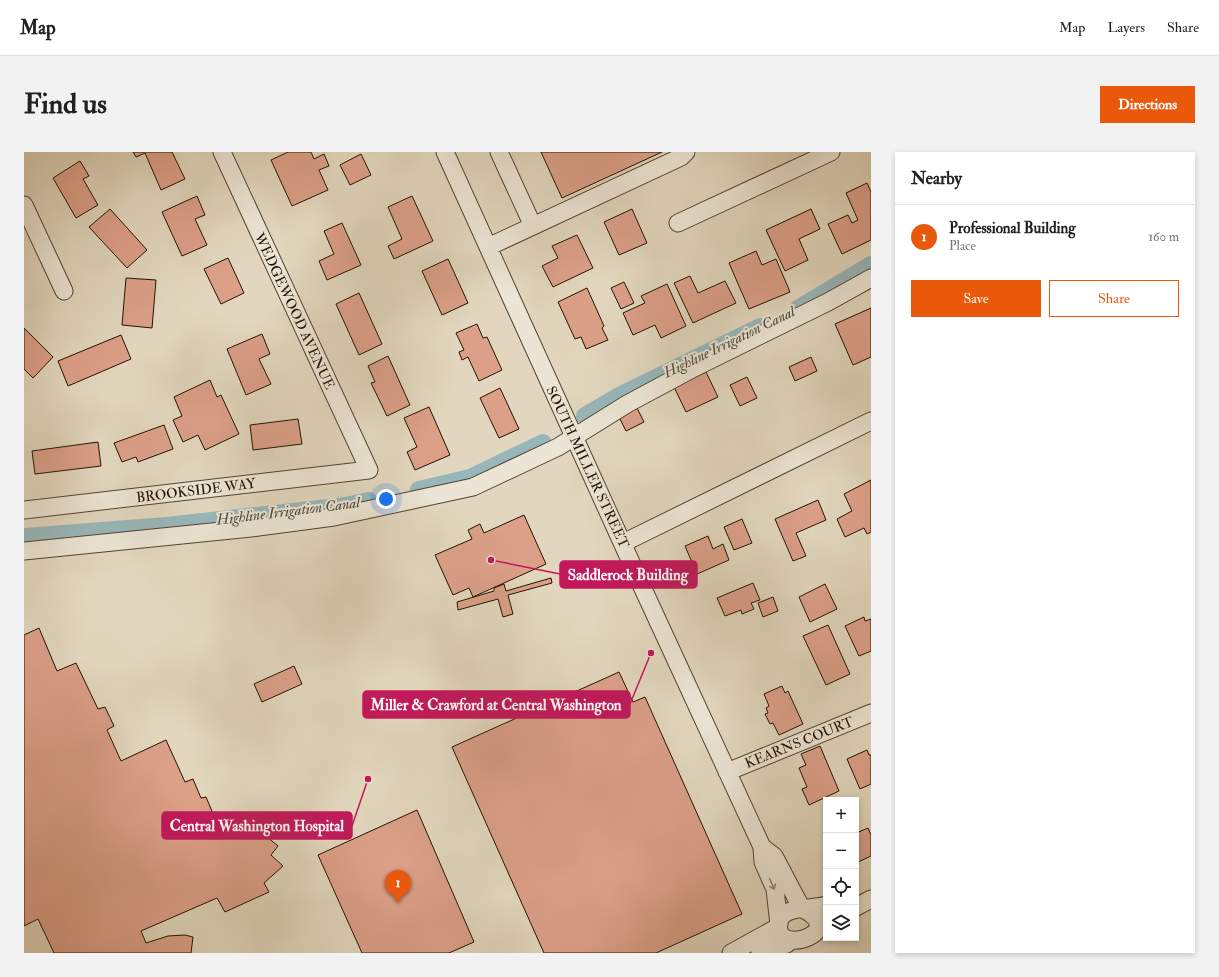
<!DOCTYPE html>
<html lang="en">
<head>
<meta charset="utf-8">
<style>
	:root { --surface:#fff; --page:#f2f2f2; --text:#202124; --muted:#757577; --line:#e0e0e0; --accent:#ea580c }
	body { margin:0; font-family:"IM FELL Double Pica",serif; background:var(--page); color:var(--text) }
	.controls { position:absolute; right:12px; bottom:12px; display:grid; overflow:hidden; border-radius:0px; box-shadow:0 2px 6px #0003 }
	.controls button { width:36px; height:36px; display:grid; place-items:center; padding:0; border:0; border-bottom:1px solid var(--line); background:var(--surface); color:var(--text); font:20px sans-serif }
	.you { position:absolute; left:362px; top:347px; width:14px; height:14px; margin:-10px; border:3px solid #fff; border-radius:50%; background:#1a73e8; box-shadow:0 0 0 6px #1a73e833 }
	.badge { display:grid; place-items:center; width:26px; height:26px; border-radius:50%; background:var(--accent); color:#fff; font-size:13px; font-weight:700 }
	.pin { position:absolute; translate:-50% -33px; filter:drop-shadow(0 1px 2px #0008) }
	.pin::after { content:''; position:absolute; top:21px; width:14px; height:12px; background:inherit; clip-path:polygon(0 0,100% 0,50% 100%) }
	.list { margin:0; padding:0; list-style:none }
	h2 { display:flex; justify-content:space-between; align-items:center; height:52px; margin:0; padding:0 16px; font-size:17px }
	h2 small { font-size:13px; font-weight:400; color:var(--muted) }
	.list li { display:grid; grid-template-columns:26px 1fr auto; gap:12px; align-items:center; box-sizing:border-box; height:64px; padding:0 16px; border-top:1px solid var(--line) }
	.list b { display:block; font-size:15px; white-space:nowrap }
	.list p { margin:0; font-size:13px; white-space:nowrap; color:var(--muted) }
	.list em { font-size:13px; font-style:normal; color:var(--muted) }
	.actions { display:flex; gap:8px; padding:12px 16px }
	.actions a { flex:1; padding:9px 0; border:1px solid var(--accent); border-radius:0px; text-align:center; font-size:14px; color:var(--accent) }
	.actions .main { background:var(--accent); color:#fff }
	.icon { flex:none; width:22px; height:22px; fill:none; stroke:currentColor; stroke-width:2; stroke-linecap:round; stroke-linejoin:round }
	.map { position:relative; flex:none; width:847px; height:801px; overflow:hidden; border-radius:0px }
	header { display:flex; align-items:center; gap:24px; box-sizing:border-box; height:56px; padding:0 20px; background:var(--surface); border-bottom:1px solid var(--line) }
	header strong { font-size:19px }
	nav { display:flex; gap:22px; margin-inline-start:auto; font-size:14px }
	.intro { display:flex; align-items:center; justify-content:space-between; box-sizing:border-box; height:96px; padding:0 24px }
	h1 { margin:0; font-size:28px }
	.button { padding:10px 18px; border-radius:0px; background:var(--accent); color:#fff; font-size:14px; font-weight:700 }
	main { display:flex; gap:24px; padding:0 24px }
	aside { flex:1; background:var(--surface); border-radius:0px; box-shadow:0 2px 6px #0003 }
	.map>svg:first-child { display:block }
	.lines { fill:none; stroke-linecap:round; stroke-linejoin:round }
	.canal { stroke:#98b7bb; stroke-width:18 }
	.building { fill:#dca089; stroke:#221300 }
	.minor-casing { stroke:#524430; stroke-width:19 }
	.minor { stroke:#ece5d5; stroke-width:17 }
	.oneway { stroke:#918675 }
	.labels { text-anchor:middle; stroke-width:4; stroke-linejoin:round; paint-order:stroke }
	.street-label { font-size:14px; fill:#221300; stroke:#ece5d5 }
	.water-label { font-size:15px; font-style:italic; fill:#4b4c41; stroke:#ece5d5 }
	.leader { fill:none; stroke:#c2185b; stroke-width:1.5 }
	.callout-dot { fill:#c2185b; stroke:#ece5d5; stroke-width:1.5 }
	.callout { fill:#c2185b; stroke:#c2185b; stroke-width:1.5 }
	.callout-label { font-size:15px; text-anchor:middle; font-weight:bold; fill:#fff }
</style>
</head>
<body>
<header>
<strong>Map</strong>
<nav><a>Map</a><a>Layers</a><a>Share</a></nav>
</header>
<div class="intro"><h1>Find us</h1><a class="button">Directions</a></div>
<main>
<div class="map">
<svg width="847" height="801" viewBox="0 0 847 801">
	<rect width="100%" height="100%" fill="#e2d7be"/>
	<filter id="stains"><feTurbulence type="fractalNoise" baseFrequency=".005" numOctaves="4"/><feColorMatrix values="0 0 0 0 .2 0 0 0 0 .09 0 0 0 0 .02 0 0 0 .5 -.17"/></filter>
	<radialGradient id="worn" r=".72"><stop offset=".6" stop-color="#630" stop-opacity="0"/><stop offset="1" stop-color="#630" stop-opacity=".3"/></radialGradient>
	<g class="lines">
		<path class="canal" d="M774,157l73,-44
			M561,264l36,-21 139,-68
			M395,338l51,-12 73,-35
			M0,385l143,-11 179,-20 23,-5"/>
	</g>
	<path class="building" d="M109,0h39l13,27 -24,11 -16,-37 -9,4z
		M264,0h23l3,7 10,-5 5,12 -10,4 9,20 -36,16 -21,-46z
		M517,0h121l-100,46z
		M337,2l10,21 -21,10 -10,-20z
		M56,9l9,15 -6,3 15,26 -22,13 -23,-40z
		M843,31l4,9v48l-29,14 -14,-30 20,-9 4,8 6,-3 -12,-27z
		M173,44l8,19 -10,4 12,26 -25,11 -20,-44z
		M388,44l21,45 -39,18 -6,-13 14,-7 -14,-32z
		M86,57l37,41 -20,18 -38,-41z
		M608,57l15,34 -28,12 -15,-33z
		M787,57l9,20 -21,10 9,21 -23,11 -19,-41z
		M318,71l19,42 -34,15 -8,-19 15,-7 -10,-23z
		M553,83l16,33 -40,19 -11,-21 16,-8 -6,-12z
		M732,99l6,14 14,-6 14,33 -41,17 -20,-46z
		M204,106l16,35 -23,11 -17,-35z
		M424,107l20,44 -26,12 -20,-44z
		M666,124l8,17 27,-12 11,22 -43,20 -19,-40z
		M102,126l30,2 -4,48 -30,-3z
		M600,130l10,21 -13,6 -10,-21z
		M643,132l19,42 -25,12 -6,-13 -22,10 -10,-22 22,-10 -4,-7z
		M563,136l17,38 -2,2 6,12 -22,9 -5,-12 -6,2 -17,-37z
		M335,141l23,51 -23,11 -23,-51z
		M847,156v49l-18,8 -18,-41z
		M453,172l6,14 4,-1 15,33 -23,11 -11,-24 -6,3 -3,-8 5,-2 -8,-17z
		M0,176l29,29 -20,21 -9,-9z
		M238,182l8,20 -11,5 12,25 -25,11 -19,-46z
		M97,183l10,24 -63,27 -10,-25z
		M364,204l22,49 -23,11 -16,-33 4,-1 -7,-16z
		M787,205l6,14 -22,10 -6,-14z
		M682,220l12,25 -32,15 -12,-25z
		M723,225l10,21 -17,8 -10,-21z
		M186,228l7,17 4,-2 18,39 -34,16 -7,-15 -15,7 -10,-22 9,-4 -8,-19z
		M476,236l19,41 -20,9 -19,-40z
		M612,254l8,16 -18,9 -8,-16z
		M405,255l21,48 -35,15 -8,-18 10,-5 -13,-29z
		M274,267l4,25 -49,6 -3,-25z
		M140,273l9,24 -35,13 -2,-5 -14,5 -8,-19z
		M74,290l3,24 -66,8 -3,-23z
		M847,328v52l-4,2 -3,-6 -19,9 -8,-18 15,-8 -8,-17z
		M794,348l8,20 -30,13 10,23 -13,5 -18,-42z
		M500,363l22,49 -73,33 -4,-9 -16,7 -18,-40 37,-16 -4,-9 12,-6 4,9z
		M718,367l10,24 -18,7 -10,-23z
		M684,384l5,13 10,-5 6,16 -32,14 -12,-28z
		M527,426l1,5 -44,12 5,19 -10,3 -5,-18 -40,11 -1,-8 37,-11v-3l10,-4 2,7z
		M729,431l7,17 -9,3 3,6 -12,5 -1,-4 -16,6 -8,-18z
		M801,432l12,25 -27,13 -11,-25z
		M749,445l5,14 -15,6 -5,-14z
		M840,465l1,4 6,-2v32l-12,5 -14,-30z
		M804,473l22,49 -24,11 -23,-49z
		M15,476l18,43 19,-8 22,46 7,-2 9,19 -7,4 14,31 45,-21 19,42 8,-3 8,19 5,-1 16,38 7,-3 14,-15 35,29 -7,9 12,11 -19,17 5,9 -44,20 -8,-14 -76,33 5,12 22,-7 17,-1 8,2 -2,16h-137l-16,-34 -14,7v-291z
		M270,514l8,18 -40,18 -8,-18z
		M595,520l14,30 12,-5 97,217 -86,39h-112l-92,-206z
		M758,534l3,7 3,-2 15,33 -24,11 -6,-12 -3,1 -5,-10 3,-1 -2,-5 3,-2 -5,-12z
		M796,594l19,45 -30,14 -7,-16 5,-2 -8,-19 7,-3 -5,-11z
		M843,598l2,5h2v29l-11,5 -13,-30z
		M393,658l57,132 -25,11h-87l-44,-98z
		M844,676l3,7v21l-15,7v-30z"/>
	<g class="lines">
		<defs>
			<path id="minor" d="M421,0l194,428 123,267 1,15 12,27 4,36
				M475,0l34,74
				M0,53l40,86
				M654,71l153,-71
				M464,95l193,-90 5,-5
				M0,358l345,-40 -147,-318
				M599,391l248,-122
				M0,399l227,-23 83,-11 139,-30 85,-40 69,-43 67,-36 134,-66 43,-24
				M703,620l144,-59
				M738,695l12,9 28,53
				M832,755l15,-8
				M779,757c43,22 -18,44 -24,22 -5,-28 31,-20 47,-26
				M707,801l47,-26
				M736,801l27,-9"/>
		</defs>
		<use href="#minor" class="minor-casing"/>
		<use href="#minor" class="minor"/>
	</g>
	<defs><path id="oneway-shaft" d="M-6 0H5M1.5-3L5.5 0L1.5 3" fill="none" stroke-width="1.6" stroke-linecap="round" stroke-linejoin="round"/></defs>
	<use class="oneway" href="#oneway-shaft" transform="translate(748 732) rotate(66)"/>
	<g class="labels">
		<g class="street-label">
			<text transform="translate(271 159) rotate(65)" y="5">WEDGEWOOD AVENUE</text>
			<text transform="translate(564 315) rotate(65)" y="5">SOUTH MILLER STREET</text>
			<text transform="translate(172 338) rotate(-7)" y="5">BROOKSIDE WAY</text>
			<text transform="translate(775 590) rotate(-22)" y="5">KEARNS COURT</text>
		</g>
		<g class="water-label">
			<text transform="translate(705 190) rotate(-26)" y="5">Highline Irrigation Canal</text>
			<text transform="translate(264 359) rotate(-7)" y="5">Highline Irrigation Canal</text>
		</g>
	</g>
	<path class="leader" d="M467 408L536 422M627 501L606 552M344 627L328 674"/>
	<g class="callout-dot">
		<circle cx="467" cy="408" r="4"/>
		<circle cx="627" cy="501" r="4"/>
		<circle cx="344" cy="627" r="4"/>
	</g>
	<g class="callout">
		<rect x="536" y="409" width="137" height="27" rx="4"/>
		<rect x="339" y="539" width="267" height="27" rx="4"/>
		<rect x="138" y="660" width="190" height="27" rx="4"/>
	</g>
	<g class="callout-label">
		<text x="604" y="428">Saddlerock Building</text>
		<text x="472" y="558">Miller &amp; Crawford at Central Washington</text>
		<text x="233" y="679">Central Washington Hospital</text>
	</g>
	<rect width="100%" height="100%" filter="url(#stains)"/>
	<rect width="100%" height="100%" fill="url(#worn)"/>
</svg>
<div class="controls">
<button>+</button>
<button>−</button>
<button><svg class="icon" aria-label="locate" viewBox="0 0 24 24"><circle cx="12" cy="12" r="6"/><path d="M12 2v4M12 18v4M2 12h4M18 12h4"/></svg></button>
<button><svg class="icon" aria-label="layers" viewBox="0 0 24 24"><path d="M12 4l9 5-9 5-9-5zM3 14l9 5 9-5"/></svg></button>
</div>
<div class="you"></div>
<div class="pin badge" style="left:374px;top:751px">1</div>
</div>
<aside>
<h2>Nearby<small></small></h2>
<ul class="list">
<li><span class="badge">1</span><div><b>Professional Building</b><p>Place</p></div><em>160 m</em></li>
</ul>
<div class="actions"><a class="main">Save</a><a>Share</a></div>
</aside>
</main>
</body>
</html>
